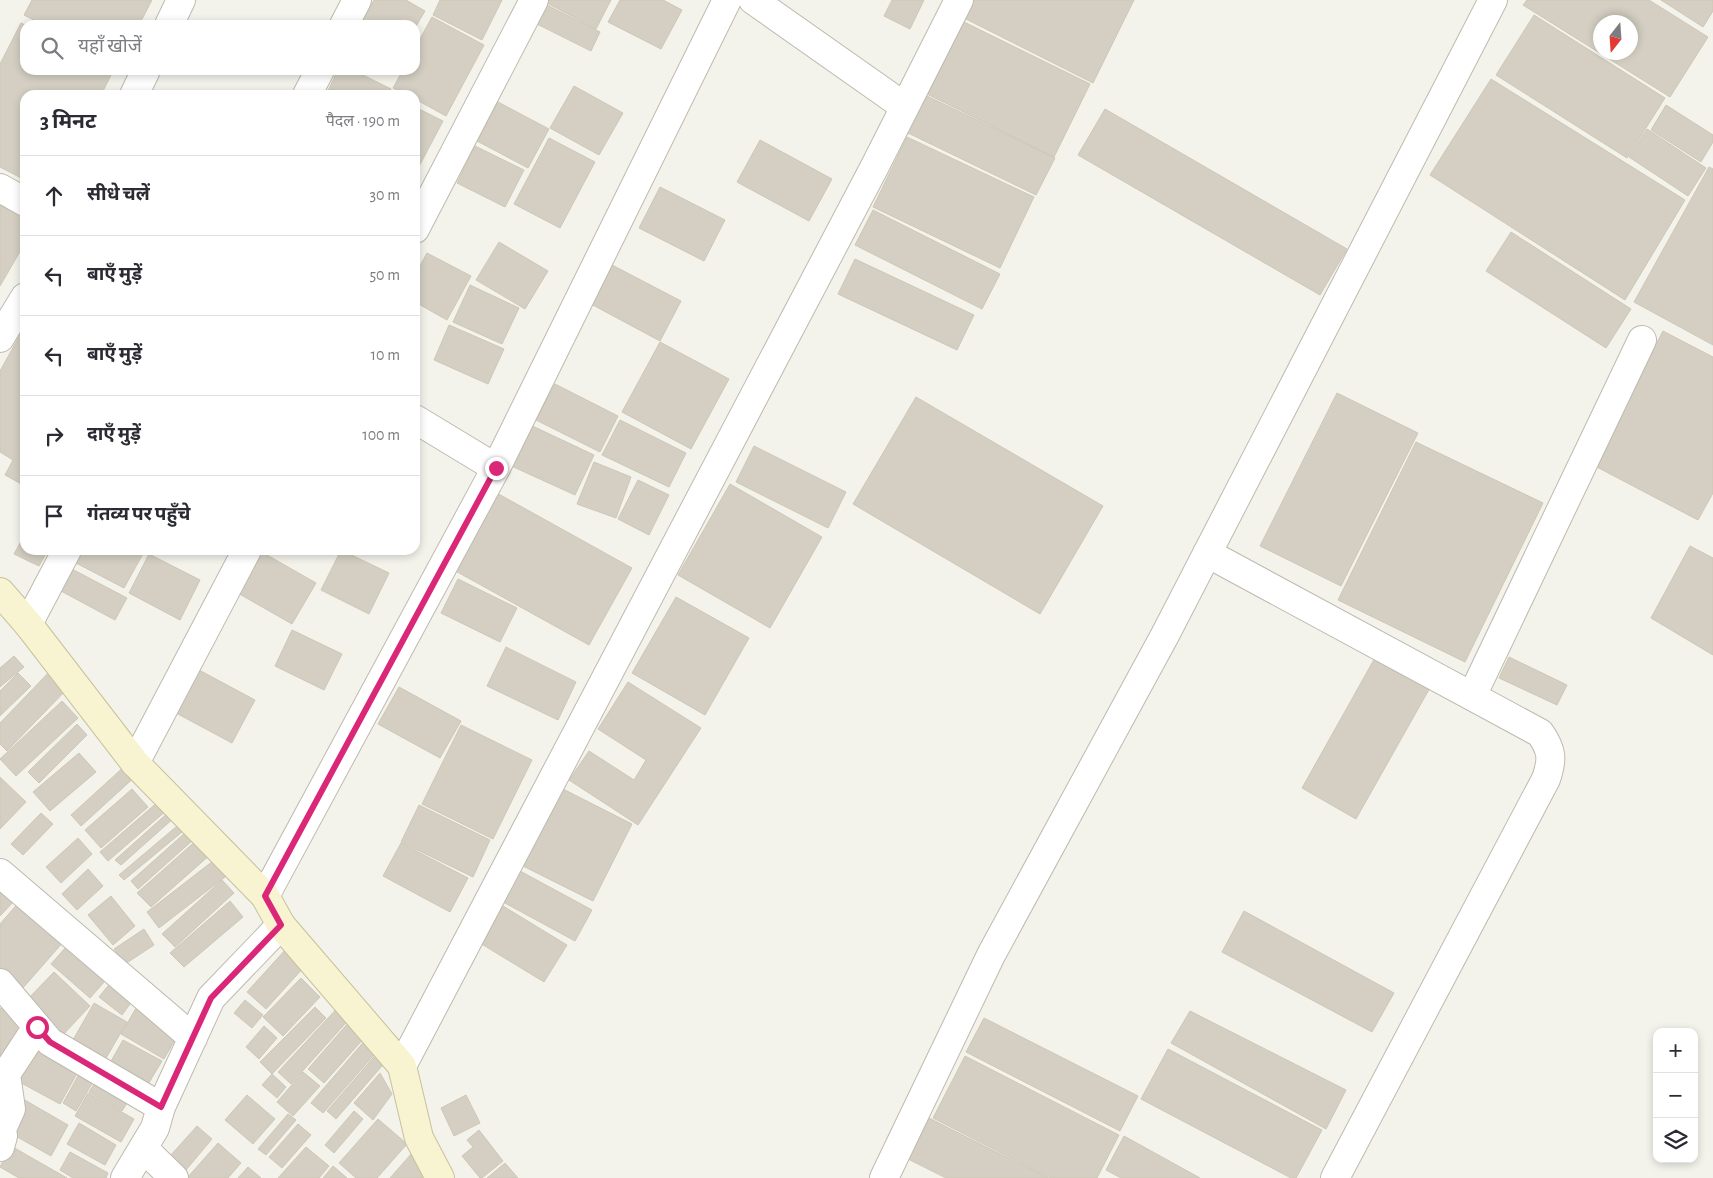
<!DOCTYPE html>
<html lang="hi">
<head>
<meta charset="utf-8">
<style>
	:root { --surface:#fff; --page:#f2f2f3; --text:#2b2b33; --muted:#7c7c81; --line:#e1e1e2 }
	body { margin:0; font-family:"Alegreya Sans","Noto Sans Devanagari",sans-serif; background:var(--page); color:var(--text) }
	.controls { position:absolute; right:15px; bottom:15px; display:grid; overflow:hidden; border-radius:10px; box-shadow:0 2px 8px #0003 }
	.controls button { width:45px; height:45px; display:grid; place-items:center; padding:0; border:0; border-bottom:1px solid var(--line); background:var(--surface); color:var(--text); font:25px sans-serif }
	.compass { position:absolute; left:1593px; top:15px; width:45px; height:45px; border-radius:50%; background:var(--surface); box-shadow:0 2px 8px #0003; rotate:197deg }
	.stop { position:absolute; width:15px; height:15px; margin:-11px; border:4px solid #db2777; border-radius:50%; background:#fff }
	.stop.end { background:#db2777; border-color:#fff; box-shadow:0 1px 5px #0008 }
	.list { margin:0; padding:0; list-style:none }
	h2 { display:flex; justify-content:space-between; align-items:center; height:65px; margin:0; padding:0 20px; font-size:21px }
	h2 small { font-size:16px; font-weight:400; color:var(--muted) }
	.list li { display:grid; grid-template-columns:32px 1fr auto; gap:15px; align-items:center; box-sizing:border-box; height:80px; padding:0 20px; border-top:1px solid var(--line) }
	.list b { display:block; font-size:19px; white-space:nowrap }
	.list em { font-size:16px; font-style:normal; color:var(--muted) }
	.icon { flex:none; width:28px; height:28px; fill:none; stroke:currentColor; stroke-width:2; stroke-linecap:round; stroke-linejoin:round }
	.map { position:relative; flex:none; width:1713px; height:1178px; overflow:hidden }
	.search { position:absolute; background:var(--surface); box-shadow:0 2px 8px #0003; left:20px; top:20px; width:400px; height:55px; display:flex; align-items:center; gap:12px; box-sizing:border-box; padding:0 18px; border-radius:15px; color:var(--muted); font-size:19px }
	.panel { position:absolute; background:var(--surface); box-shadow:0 2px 8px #0003; left:20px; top:90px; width:400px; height:465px; border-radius:15px }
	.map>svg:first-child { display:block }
	.building { fill:#d4cfc2; stroke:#cec7b6; fill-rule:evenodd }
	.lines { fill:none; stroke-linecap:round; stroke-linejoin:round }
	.street-casing { stroke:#bebaaf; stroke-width:30 }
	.secondary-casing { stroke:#c7c19c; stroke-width:30 }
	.street { stroke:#fff; stroke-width:28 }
	.secondary { stroke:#f8f3d0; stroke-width:28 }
	.route { stroke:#db2777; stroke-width:6 }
</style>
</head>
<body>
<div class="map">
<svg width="1713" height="1178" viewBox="0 0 1713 1178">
	<rect width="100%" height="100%" fill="#f3f2eb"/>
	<path class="building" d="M32,0h120l-13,25h-96l-19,-10z
		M374,0h32l19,11 -10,17v-3h-55z
		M440,0h62l-20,40 -49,-25z
		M548,0h63l-15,29 -49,-26z
		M620,0h43l19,10 -21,39 -53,-27z
		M892,0h32l-14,29 -26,-13z
		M973,0h161l-41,83 -129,-65z
		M1527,0h122l59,37 -38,60 -147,-92zM1600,22h30v30h-30z
		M1661,0h52v11l-10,16z
		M547,5l53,27 -9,19 -54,-27z
		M1534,15l131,83 -38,60 -131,-83z
		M432,17l52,28 -38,71 -31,-17v-4h-8l-14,-7 10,-18h12v-22z
		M962,21l128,63 -36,73 -127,-63z
		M21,23l4,2v45l88,1 -12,24h-76v85l-25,-13v-103z
		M338,70h15l38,19 -3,6h-62z
		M1491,79l194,121 -60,100 -195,-125z
		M574,86l49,27 -24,42 -49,-27z
		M925,95l130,63 -19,37 -130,-63z
		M498,102l51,27 -21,39 -51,-27z
		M1666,105l47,30v7l-12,20 -50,-32z
		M415,107l28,14 -28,53z
		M1105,109l242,140 -27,46 -242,-140z
		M1647,129l59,39 -18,28 -59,-39z
		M907,137l127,60 -34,71 -127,-61z
		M549,138l46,24 -35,66 -46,-24z
		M760,140l72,39 -23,42 -72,-39z
		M475,146l49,24 -19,37 -48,-24z
		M1709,167l4,2v176l-79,-43z
		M660,187l65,33 -21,41 -65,-33z
		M0,205l25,15v23l-25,43z
		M873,210l127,64 -18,35 -127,-64z
		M1511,232l120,77 -25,39 -120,-77z
		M499,242l49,29 -23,38 -49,-29z
		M427,253l44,23 -24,44 -32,-18v-27z
		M855,259l119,56 -17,35 -119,-56z
		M612,265l69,36 -21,40 -69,-37z
		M470,285l49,23 -17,36 -49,-22z
		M449,325l55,24 -16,35 -54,-24z
		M25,326v160l-20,-11 8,-15 -13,-8v-81z
		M1663,331l50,26v136l-15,27 -105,-55z
		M660,342l69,37 -38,70 -69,-37z
		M555,384l63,32 -18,36 -64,-32z
		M1337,393l81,40 -77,153 -81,-40z
		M916,397l187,109 -63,108 -187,-110z
		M620,420l66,33 -17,34 -67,-32z
		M526,423l68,32 -19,40 -68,-31z
		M1416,442l127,61 -78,159 -127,-62z
		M754,446l92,46 -18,36 -92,-46z
		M594,462l37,15 -15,41 -39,-14z
		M638,480l31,15 -20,40 -31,-16z
		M730,484l92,53 -52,91 -92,-53z
		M495,492l137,76 -43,77 -137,-76z
		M25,534v16h23l-9,16 -25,-12z
		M1690,546l23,12v97l-62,-37z
		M83,550h62l-21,38 -48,-25z
		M341,550l48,23 -20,41 -48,-24z
		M260,551l56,32 -24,41 -56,-32z
		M149,554l51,26 -20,40 -51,-27z
		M72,569l55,29 -12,22 -54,-29z
		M458,579l59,29 -17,34 -59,-29z
		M676,597l73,41 -44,77 -73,-42z
		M292,630l50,24 -18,36 -49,-24z
		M506,647l70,35 -18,38 -71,-34z
		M14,656l10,11 -24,20v-19z
		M1376,656l55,30 -75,133 -54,-31z
		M1509,657l58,28 -10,20 -58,-27z
		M53,668l18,17 -64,66 -7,-7v-21z
		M199,670l56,30 -23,43 -56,-30z
		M18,673l13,13 -31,30v-25z
		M628,682l73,46 -63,97 -69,-45 20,-29 45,29 12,-20 -48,-31z
		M399,687l62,34 -21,37 -62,-34z
		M62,701l16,17 -62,58 -16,-17z
		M77,724l10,11 -48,48 -11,-11z
		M461,725l71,35 -39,79 -71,-35z
		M79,753l17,19 -46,39 -17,-19z
		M127,764l10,11 -56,51 -10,-11z
		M0,777l26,25 -26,27z
		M132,789l16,18 -47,41 -16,-18z
		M563,789l69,35 -39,77 -70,-35z
		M159,801l8,9 -59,51 -8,-9z
		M419,805l71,35 -17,37 -72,-35z
		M170,811l5,6 -54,48 -6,-5z
		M41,813l12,11 -30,31 -12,-11z
		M183,821l5,6 -64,53 -5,-5z
		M186,832l7,8 -55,49 -7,-8z
		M78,838l14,16 -31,29 -15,-16z
		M198,839l13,15 -60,53 -14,-14z
		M401,843l67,35 -18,34 -67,-36z
		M213,861l12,16 -66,51 -12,-16z
		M88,869l15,17 -26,24 -15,-16z
		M520,871l72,39 -17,31 -72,-39z
		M222,880l12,13 -59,54 -13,-13z
		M0,884l16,15 -16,17z
		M34,885l45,39 -57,65 -22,-19v-46z
		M111,896l24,30 -22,19 -25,-30z
		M230,901l13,16 -59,50 -14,-14z
		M503,906l64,39 -23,37 -64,-39z
		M1244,911l150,82 -22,39 -150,-80z
		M144,929l10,16 -29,19 -11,-15z
		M81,930l39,34 -30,34 -39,-34z
		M286,949l19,17 -39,43 -19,-17z
		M54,972l36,34 -30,32 -37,-34z
		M116,976l22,17 -16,22 -23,-18z
		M301,978l19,19 -37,39 -20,-19z
		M143,996l43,24 -22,39 -43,-25z
		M245,1000l18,15 -11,13 -18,-15z
		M94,1003l33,19 -25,43 -33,-18z
		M342,1003l10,13 -61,68 -13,-12z
		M315,1007l11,11 -54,56 -12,-12z
		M0,1008l24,13 -24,41z
		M1190,1011l156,79 -20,39 -155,-86z
		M984,1018l154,78 -18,35 -154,-79z
		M349,1022l16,15 -41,46 -16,-14z
		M264,1026l13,12 -18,21 -13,-12z
		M367,1038l12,11 -56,64 -12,-10z
		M123,1040l39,21 -18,30 -38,-21z
		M33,1041l47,27 -20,36 -48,-26z
		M1168,1049l154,81 -26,48h-5l-150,-79z
		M379,1051l9,8 -52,60 -9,-8z
		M965,1056l154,79 -22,43h-47l-117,-60z
		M84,1065l14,8 -22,38 -13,-8z
		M303,1072l17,14 -27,30 -16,-14z
		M380,1073l12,21 -19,26 -19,-17z
		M272,1074l14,13 -9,11 -15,-13z
		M99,1076l33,19 -10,16 -33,-19z
		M88,1093l46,26 -13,23 -46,-26z
		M247,1095l28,24 -22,25 -28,-24z
		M466,1095l14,28 -26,13 -13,-28z
		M23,1099l45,26 -17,31 -46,-26z
		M354,1111l9,8 -29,34 -9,-8z
		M288,1114l8,6 -30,35 -8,-6z
		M927,1117l121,61h-102l-40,-20z
		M378,1119l29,25 -30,34h-21l-17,-15z
		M79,1123l37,22 -11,20 -38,-21z
		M298,1124l13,11 -29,33 -13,-11z
		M197,1126l15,13 -26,31 -16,-14z
		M479,1130l24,31 -21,17h-2l-18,-22 11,-9 -6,-7z
		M1124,1136l76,42h-79l-15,-8z
		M218,1143l23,20 -13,15h-41z
		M11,1146l56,32h-48l-19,-11z
		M306,1147l23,19 -10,12h-41z
		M70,1152l38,21 -2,5h-33l-13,-8z
		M412,1153l17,25h-39z
		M505,1163l13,15h-31z
		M333,1166l14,12h-24z
		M248,1167l13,11h-23z"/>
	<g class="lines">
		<defs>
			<path id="street" d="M753,0l152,107
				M169,25l12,-25
				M344,25l13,-25
				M134,95l12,-25
				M307,95l13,-25
				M0,188l25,14
				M415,229l119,-229
				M0,338l25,-41
				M415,419l81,49
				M1207,553l333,180c12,17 13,26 6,46l-211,399
				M28,624l39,-74
				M1472,696l170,-356
				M135,763l112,-213
				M0,873l193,165
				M265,896l231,-428 231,-468
				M0,983l50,59 111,65
				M402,1066l473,-900 84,-166
				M0,1147l3,-11 -1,-7 9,-20 -5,-35 31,-47
				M143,1148l31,30
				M125,1178l30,-50 6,-21 50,-109 70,-73
				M884,1178l107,-223 174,-320 328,-635"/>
			<path id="secondary" d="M0,592l28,32 107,139 130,133 16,29 121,141 17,72 21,40"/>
		</defs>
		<use href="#street" class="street-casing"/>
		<use href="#secondary" class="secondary-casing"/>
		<use href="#street" class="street"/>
		<use href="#secondary" class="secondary"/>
	</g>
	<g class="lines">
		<path class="route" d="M37,1027l13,15 111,65 50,-109 70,-73 -16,-29 231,-428"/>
	</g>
</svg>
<div class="controls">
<button>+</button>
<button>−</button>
<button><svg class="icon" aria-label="layers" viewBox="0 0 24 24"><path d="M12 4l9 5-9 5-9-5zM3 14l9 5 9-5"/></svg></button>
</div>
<svg class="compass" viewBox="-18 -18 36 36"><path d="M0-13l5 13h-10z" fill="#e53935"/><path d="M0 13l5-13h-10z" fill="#7c7c81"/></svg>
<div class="stop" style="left:37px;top:1027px"></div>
<div class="stop end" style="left:496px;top:468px"></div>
<div class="search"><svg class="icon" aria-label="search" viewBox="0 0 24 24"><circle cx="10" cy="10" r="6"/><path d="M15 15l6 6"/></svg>यहाँ खोजें</div>
<section class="panel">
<h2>3 मिनट<small>पैदल · 190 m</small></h2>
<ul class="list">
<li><svg class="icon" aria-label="ahead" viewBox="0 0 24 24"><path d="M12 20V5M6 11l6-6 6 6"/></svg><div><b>सीधे चलें</b></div><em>30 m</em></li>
<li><svg class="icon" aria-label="left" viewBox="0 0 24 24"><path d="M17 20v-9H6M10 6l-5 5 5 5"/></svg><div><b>बाएँ मुड़ें</b></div><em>50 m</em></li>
<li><svg class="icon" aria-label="left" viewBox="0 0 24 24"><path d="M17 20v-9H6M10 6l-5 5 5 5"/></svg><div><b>बाएँ मुड़ें</b></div><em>10 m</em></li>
<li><svg class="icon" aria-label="right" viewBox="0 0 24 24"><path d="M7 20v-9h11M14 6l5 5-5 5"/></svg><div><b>दाएँ मुड़ें</b></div><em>100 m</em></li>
<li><svg class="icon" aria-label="arrive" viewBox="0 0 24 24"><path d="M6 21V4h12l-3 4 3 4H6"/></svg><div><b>गंतव्य पर पहुँचे</b></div></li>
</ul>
</section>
</div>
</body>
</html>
